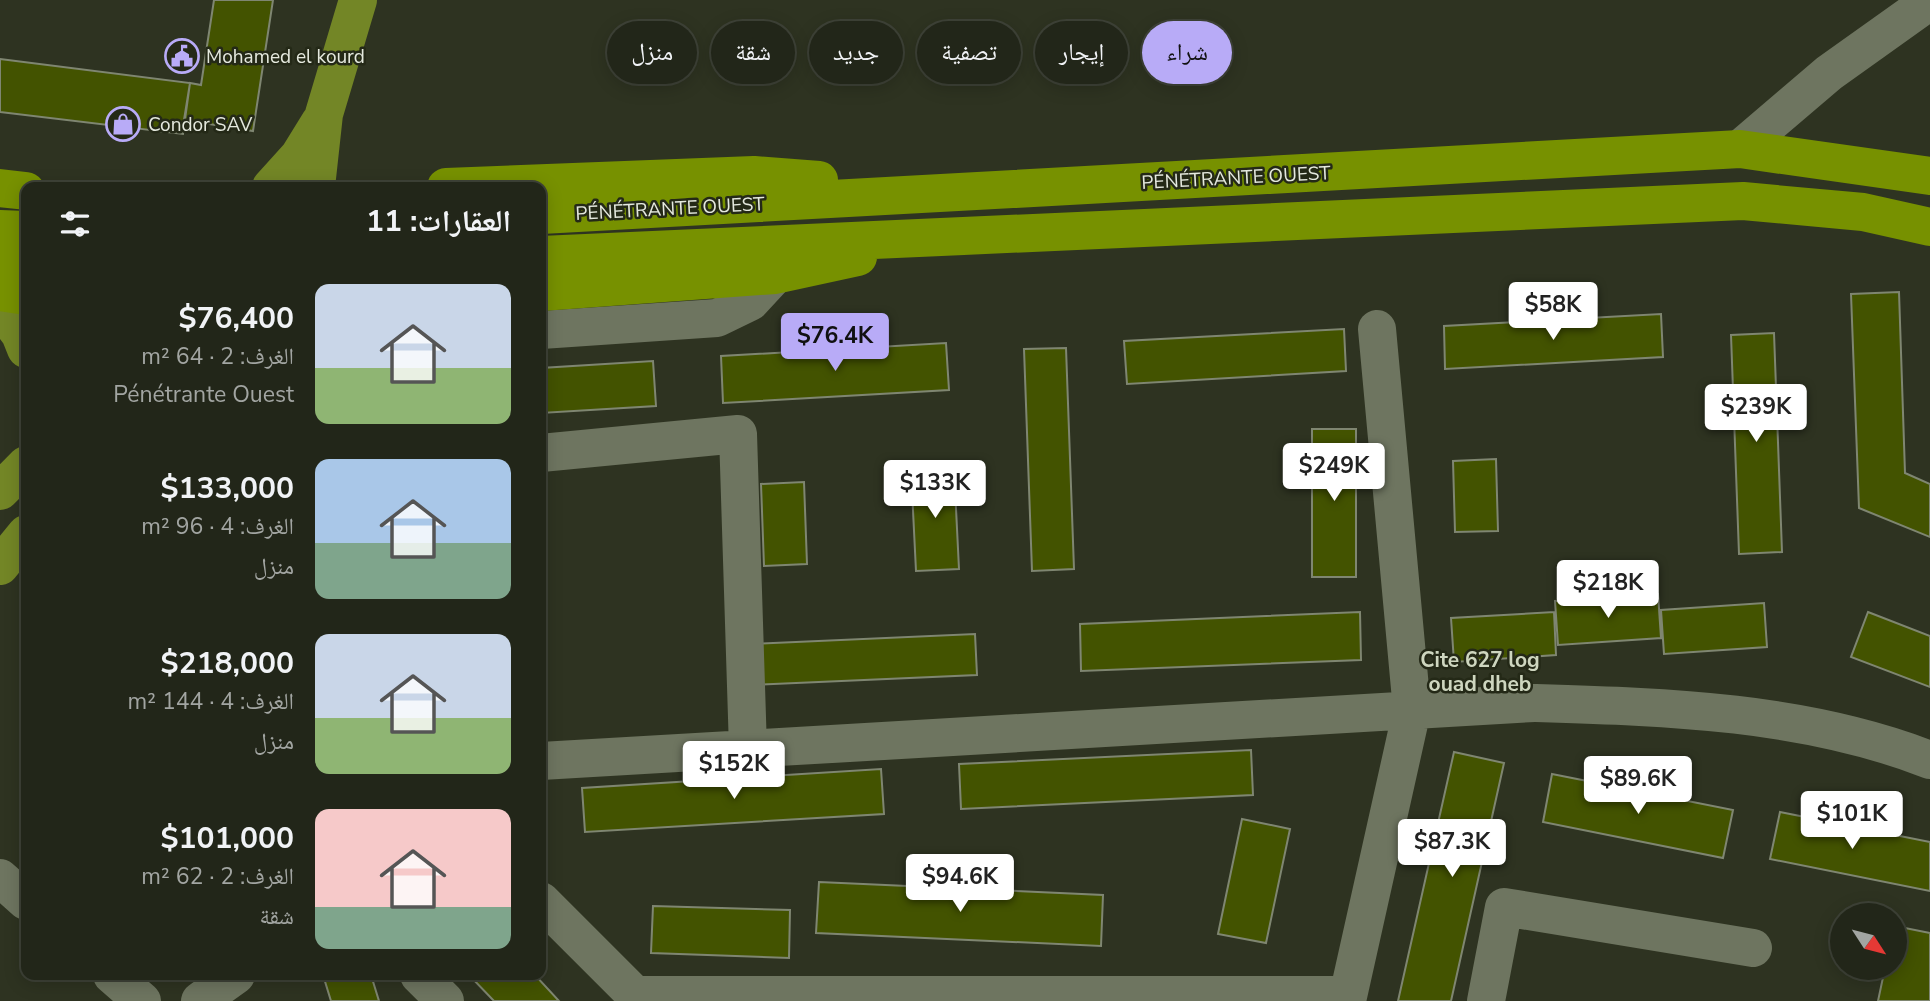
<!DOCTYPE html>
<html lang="ar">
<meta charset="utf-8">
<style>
body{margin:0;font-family:"Nunito Sans","Noto Naskh Arabic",sans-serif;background:#2a2e22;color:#f1f3f6;direction:rtl;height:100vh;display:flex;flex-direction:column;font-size:26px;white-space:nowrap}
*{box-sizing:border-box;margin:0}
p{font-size:23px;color:#a2a5a2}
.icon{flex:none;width:38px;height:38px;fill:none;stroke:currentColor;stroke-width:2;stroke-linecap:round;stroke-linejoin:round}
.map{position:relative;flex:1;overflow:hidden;direction:ltr}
.panel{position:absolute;left:21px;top:182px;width:525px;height:798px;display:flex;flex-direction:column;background:#222619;border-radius:14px;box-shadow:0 4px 18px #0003,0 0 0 2px #3f4338;direction:rtl}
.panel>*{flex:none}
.hud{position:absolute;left:567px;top:21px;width:665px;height:63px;direction:rtl;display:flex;gap:14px}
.needle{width:46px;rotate:126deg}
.tools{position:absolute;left:1830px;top:903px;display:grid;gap:14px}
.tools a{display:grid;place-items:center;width:77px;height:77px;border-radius:50%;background:#222619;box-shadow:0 4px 18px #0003,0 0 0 2px #3f4338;font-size:35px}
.price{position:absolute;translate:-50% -60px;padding:0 16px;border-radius:7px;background:#fff;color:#222;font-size:23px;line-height:46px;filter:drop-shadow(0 2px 4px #0008)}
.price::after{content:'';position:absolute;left:50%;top:42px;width:21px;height:16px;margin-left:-10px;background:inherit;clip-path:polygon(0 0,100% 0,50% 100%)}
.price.on{background:#b8abf7;color:#111}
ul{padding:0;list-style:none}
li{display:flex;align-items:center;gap:21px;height:175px;padding:0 35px}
li span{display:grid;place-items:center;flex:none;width:196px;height:140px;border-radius:14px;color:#555}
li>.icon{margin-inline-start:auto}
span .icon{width:84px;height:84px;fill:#fffc;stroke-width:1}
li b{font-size:30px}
h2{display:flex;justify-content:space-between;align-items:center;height:84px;padding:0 35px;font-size:30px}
.pill{padding:0 24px;border-radius:32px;background:#222619;box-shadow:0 4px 18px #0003,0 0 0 2px #3f4338;font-size:24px;line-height:63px}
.pill.on{background:#b8abf7;color:#111}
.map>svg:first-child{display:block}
.building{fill:#435300;stroke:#7f8671;stroke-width:2}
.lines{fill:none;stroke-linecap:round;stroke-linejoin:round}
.minor{stroke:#6e7560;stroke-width:38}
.major{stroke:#738626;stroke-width:38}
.highway{stroke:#779100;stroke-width:38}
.labels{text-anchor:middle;stroke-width:5;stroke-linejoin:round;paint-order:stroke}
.poi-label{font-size:19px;fill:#e5e9de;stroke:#242917;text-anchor:start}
.street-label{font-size:19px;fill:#e5e9de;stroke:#242917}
.neighbourhood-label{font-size:21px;font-weight:bold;fill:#ced6bf;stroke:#242917}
</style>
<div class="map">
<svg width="1930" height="1001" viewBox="0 0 1930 1001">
<rect width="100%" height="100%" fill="#2e3321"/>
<!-- building -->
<path class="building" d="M214 0H273L253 131 184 120 190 83 201 85Z
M0 59 190 83 183 134 0 112Z
M1899 292 1905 473 1930 484V537L1859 508 1851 294Z
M1661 314 1663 357 1445 369 1444 326Z
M1344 329 1346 371 1127 384 1124 341Z
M1774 333 1782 552 1739 554 1731 335Z
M946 343 949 390 723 403 721 356Z
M1066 348 1074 569 1032 571 1024 349Z
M653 361 656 406 541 413V368Z
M1312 429H1356V577H1312Z
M1496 459 1498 531 1455 532 1453 461Z
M954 468 959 569 916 571 911 470Z
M804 482 807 564 764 566 761 484Z
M1658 594 1661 638 1558 645 1555 601Z
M1764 603 1767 647 1664 654 1661 610Z
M1360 612 1361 660 1081 671 1080 624Z
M1554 612 1556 655 1454 662 1451 618Z
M1868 612 1930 636V687L1851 657Z
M975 634 977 675 753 685 751 644Z
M1251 750 1253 795 961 809 959 764Z
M1454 752 1504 763 1451 1001H1398Z
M881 769 884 814 585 832 582 788Z
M1552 774 1733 810 1723 858 1543 822Z
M1780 812 1930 842V891L1770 859Z
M1242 819 1290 829 1266 943 1218 934Z
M819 882 1103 895 1101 946 816 933Z
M653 906 790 910 789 958 651 953Z
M1895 926 1930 933V1001H1878L1885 968H1895Z
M323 975H371L379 1001H331Z
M469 975H535L559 1001H494Z"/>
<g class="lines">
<!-- minor -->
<path class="minor" d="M1740 149 1829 73 1930 1
M541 330 717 318 750 302 775 275
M541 453 738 434 748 749
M541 761 1534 703C1666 707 1805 711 1930 760
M0 878 26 901
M541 901 635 995H1348
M112 975 142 1001
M419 975 445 1001
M200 1001 236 975
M1347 1001 1412 710 1377 329
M1486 1001 1504 907 1753 948"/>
<!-- major -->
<path class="major" d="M271 187 299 156 320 122
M316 187 324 114 358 0
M0 307 20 334 26 349
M0 491 26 465
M0 566 26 534"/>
<!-- highway -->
<path class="highway" d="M446 187 754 175 819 180
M0 188 26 191
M541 215 1740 149 1930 176
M0 229 26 230
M541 255 1743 201 1863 212 1930 227
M0 264 26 265
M0 292 26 296
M541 292 775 275 858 257"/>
</g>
<!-- icons -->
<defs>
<g id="civic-ring" transform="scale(1.75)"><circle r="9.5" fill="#242917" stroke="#b8abf7" stroke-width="1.5"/><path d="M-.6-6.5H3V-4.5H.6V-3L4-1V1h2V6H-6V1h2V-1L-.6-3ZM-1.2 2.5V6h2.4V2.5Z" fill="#b8abf7"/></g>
<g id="shop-ring" transform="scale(1.75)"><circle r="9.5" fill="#242917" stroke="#b8abf7" stroke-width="1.5"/><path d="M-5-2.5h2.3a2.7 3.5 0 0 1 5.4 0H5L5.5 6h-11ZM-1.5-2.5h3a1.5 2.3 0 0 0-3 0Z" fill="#b8abf7"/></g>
</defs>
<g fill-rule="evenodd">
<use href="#civic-ring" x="182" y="56"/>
<use href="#shop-ring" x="123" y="124"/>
</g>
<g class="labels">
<!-- poi labels -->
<g class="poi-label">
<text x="206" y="63">Mohamed el kourd</text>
<text x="148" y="131">Condor SAV</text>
</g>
<!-- street labels -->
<g class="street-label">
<text transform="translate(1236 177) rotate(-3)" y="7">PÉNÉTRANTE OUEST</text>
<text transform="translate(670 208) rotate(-3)" y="7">PÉNÉTRANTE OUEST</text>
</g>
<!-- neighbourhood labels -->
<g class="neighbourhood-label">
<text x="1480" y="667">Cite 627 log<tspan x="1480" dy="24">ouad dheb</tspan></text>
</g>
</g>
</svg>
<div class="tools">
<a><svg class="needle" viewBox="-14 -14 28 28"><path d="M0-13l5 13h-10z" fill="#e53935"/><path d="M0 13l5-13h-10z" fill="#a2a5a2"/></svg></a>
</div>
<b class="price" style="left:1553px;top:342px">$58K</b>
<b class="price on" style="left:835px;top:373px">$76.4K</b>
<b class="price" style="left:1756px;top:444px">$239K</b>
<b class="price" style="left:1334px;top:503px">$249K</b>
<b class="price" style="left:935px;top:520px">$133K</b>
<b class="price" style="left:1608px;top:620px">$218K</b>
<b class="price" style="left:734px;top:801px">$152K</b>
<b class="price" style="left:1638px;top:816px">$89.6K</b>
<b class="price" style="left:1852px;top:851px">$101K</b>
<b class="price" style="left:1452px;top:879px">$87.3K</b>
<b class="price" style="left:960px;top:914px">$94.6K</b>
<div class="hud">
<a class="pill on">شراء</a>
<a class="pill">إيجار</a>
<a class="pill">تصفية</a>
<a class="pill">جديد</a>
<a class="pill">شقة</a>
<a class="pill">منزل</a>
</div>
<section class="panel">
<h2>العقارات: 11<svg class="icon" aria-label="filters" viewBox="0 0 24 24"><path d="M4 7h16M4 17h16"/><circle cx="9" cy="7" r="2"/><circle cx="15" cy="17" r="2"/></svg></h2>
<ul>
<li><span style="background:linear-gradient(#c9d6e8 60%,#8fb573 0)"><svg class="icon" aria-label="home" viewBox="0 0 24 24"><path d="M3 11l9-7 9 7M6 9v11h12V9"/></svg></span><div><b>$76,400</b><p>الغرف: 2 · 64 m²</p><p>Pénétrante Ouest</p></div></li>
<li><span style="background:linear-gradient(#a9c7e8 60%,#7fa58c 0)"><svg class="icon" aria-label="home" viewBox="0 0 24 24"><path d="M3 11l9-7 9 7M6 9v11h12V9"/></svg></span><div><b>$133,000</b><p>الغرف: 4 · 96 m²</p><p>منزل</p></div></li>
<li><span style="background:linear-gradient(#c9d6e8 60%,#8fb573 0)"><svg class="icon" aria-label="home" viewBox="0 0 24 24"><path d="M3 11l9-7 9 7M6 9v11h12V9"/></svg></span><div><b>$218,000</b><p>الغرف: 4 · 144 m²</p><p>منزل</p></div></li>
<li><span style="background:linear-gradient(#f6c9c9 70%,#7fa58c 0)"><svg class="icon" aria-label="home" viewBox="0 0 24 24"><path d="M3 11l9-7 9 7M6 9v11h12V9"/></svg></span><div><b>$101,000</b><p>الغرف: 2 · 62 m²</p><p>شقة</p></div></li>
</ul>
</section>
</div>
